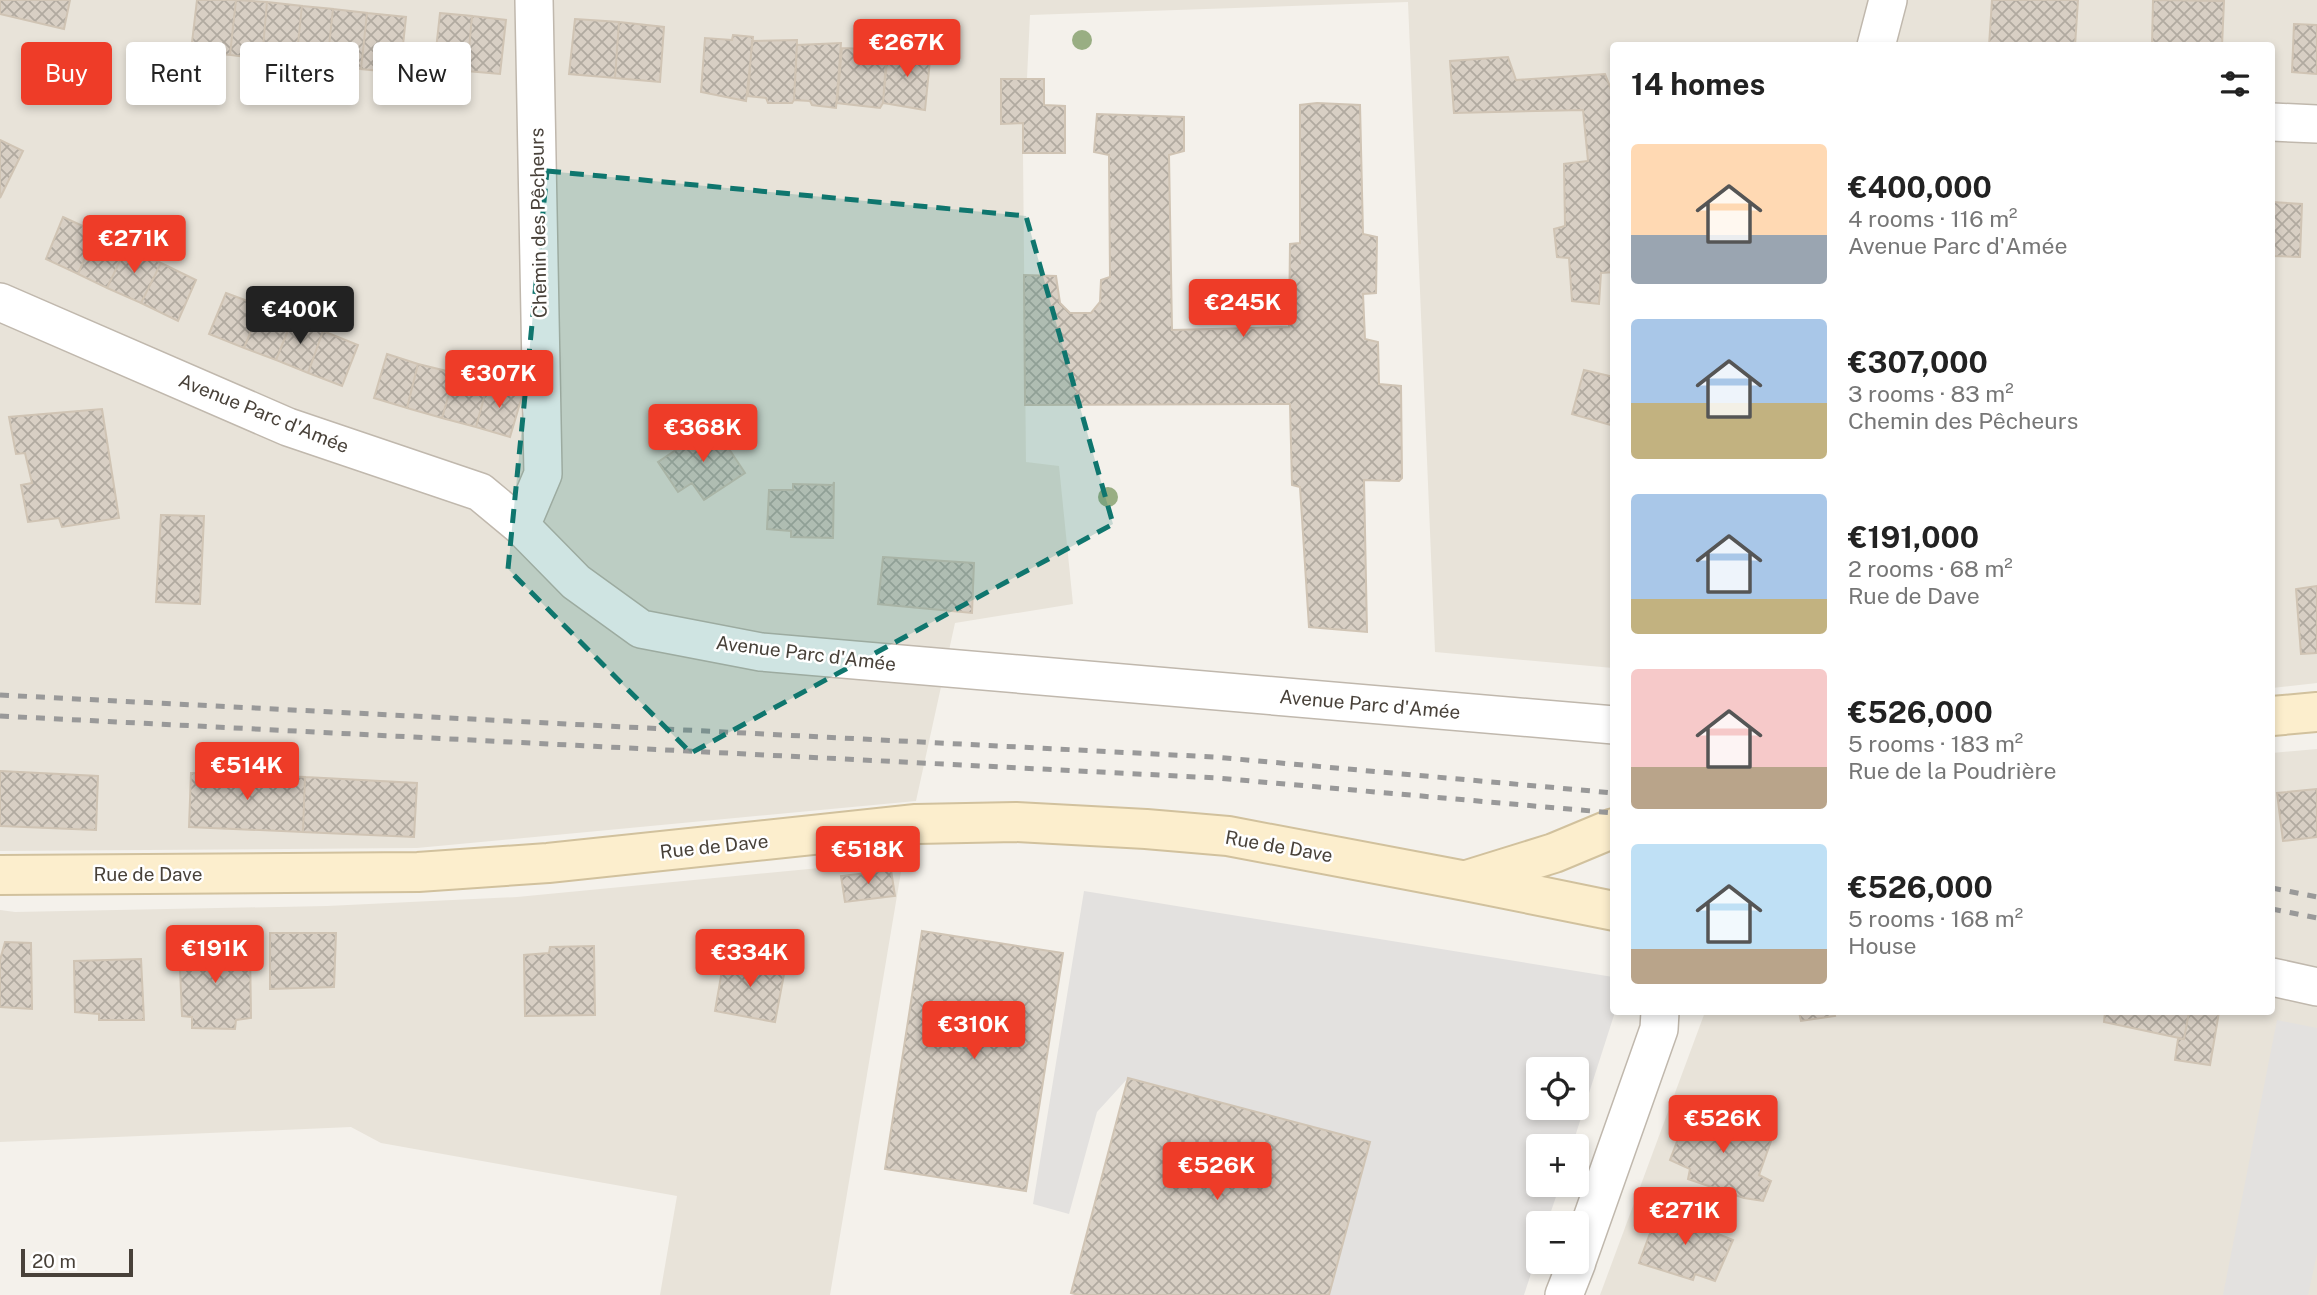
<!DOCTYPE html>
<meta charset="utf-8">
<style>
body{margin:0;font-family:"Public Sans",sans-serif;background:#f6f6f6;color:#222;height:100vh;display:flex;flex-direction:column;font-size:26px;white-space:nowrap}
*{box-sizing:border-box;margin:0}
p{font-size:23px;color:#767676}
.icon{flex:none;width:38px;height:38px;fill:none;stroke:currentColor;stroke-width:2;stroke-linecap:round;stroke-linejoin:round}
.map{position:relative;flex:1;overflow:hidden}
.side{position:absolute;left:1610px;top:42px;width:665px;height:973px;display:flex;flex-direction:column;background:#fff;border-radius:7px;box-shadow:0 4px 10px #0003}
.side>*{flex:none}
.banner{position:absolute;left:21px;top:42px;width:665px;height:63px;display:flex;gap:14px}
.controls{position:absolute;left:1526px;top:1057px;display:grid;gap:14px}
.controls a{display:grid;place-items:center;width:63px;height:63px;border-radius:7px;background:#fff;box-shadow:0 4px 10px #0003;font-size:35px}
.scale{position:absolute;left:21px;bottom:18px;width:112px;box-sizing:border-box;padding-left:7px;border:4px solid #484139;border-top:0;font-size:19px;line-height:24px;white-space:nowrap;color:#484139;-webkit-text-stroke:5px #fff;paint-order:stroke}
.price{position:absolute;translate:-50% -60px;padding:0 16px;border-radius:7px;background:#ee3c28;color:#fff;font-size:23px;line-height:46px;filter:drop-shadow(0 2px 4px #0008)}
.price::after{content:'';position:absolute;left:50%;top:42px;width:21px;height:16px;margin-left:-10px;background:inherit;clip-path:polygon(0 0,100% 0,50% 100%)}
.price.on{background:#222;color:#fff}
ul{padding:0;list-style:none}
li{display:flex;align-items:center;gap:21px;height:175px;padding:0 21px}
li span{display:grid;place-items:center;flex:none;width:196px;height:140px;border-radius:7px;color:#555}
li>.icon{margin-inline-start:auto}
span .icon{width:84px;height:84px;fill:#fffc;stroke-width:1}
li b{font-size:30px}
h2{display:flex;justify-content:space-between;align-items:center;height:84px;padding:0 21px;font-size:30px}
.chip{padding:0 24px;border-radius:7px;background:#fff;box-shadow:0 4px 10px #0003;font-size:24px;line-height:63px}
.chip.on{background:#ee3c28;color:#fff}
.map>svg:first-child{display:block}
.residential{fill:#e8e3d9}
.parking{fill:#e3e1df;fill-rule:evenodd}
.building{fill:url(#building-cross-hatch);stroke:#d0c4b4;stroke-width:2}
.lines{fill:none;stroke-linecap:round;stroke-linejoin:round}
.minor-casing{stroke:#c0b8ad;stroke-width:40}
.secondary-casing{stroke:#d1c19d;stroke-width:42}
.minor{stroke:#fff;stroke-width:37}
.secondary{stroke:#fceecd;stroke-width:38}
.rail{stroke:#999;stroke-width:5;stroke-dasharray:9 9;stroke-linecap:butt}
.tree{fill:#99ae83}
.marked{fill:#0f766e;fill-opacity:0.2;stroke:#0f766e;stroke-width:5;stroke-dasharray:14 9;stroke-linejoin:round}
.labels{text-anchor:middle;stroke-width:5;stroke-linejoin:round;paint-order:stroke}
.street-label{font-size:19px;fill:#484139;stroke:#fff}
</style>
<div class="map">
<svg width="2317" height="1295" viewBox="0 0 2317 1295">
<defs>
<pattern id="building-cross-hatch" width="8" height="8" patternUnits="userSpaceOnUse" patternTransform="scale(1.75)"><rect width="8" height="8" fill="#d8cfc4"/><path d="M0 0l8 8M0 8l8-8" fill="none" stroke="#b1aaa0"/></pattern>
</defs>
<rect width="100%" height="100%" fill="#f4f1eb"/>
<!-- residential -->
<path class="residential" d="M0 0H2317V683L2272 688V46H1614L1613 668 1435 652 1408 2 1030 15 1027 78 1044 79V105L1065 106V153L1023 154 1026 462 1059 466 1073 604 955 623 916 801 417 848 0 851Z
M2317 749V1295H1600L1705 1012H2272V753Z
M903 860 830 1295H660L677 1196 381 1143 351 1127 0 1142V910L15 912 327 906 517 897Z"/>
<!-- parking -->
<path class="parking" d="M1084 891 1613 977 1614 1012H1615L1572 1146H1538V1185H1560L1547 1223H1538V1252L1524 1295H1329L1369 1142 1128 1078 1097 1112 1069 1214 1033 1204ZM1538 1069H1577V1108H1538Z
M2277 1020 2317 1028V1254L2308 1295H2223Z"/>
<!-- building -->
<path class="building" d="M0 0H70L64 29 0 14Z
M197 0H236L230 55 191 51Z
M236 0 267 2 262 59 230 55Z
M1992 0H2078L2075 46H1989Z
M2153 0 2224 1 2222 46H2152Z
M267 2 302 6 296 62 262 59Z
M302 6 333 9 327 65 296 62Z
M333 9 367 13 361 69 327 65Z
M367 13 406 17 400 73 361 69Z
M440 13 472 16 467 71 434 68Z
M472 16 506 20 500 74 467 71Z
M575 19 619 22 615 78 569 74Z
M619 22 664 27 660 82 615 78Z
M2294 24 2317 25V74L2292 72Z
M733 35 753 37 746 101 701 92 705 38 732 40Z
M797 40 794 100 792 103H768L766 98 748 96 752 41Z
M841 43 836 108 812 105 810 101 794 100 797 45Z
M867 45 887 47 883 103 880 108 837 103 842 48 866 49Z
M912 48 931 50 925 110 883 103 888 51 911 53Z
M1508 57 1516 80 1605 74 1611 89H1614V272L1601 273 1599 304 1572 301 1569 258 1557 257 1554 229 1565 226 1564 164 1588 161 1583 110 1454 113 1450 61Z
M1001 79H1044V105L1065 106V153H1023V123L1001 124Z
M1317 103 1360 105 1363 234 1377 237 1376 293 1363 294 1365 339 1378 342 1379 384 1401 386 1402 478 1399 481 1364 480 1367 632 1309 627 1300 487 1292 485 1290 404 1025 405 1024 275 1056 276 1060 303 1070 313H1091L1100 302 1101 280 1110 277 1109 155 1094 152 1097 114 1184 117V151L1169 155 1172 330 1289 327 1290 244 1300 243V105Z
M0 140 23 151 0 198Z
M2272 202 2302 204 2300 257 2272 256Z
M63 217 96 232 78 274 46 259Z
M96 232 127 246 107 288 78 274Z
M127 246 161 263 141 303 107 288Z
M161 263 196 280 178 321 141 303Z
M226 293 261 306 244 348 209 334Z
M261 306 293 318 276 360 244 348Z
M293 318 323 331 308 373 276 360Z
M323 331 358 345 342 386 308 373Z
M387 354 418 364 407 408 374 398Z
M418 364 455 373 442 418 407 408Z
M1584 370 1614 377V426L1572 414Z
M455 373 488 383 476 427 442 418Z
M488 383 523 393 510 437 476 427Z
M102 409 119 518 62 527 59 518 28 522 21 485 32 483 25 453 16 454 9 417Z
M713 425 745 473 704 500 692 483 678 492 658 462Z
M834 482 833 538 791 537V531L767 529 769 490H793V484L833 485Z
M161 515 204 516 200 604 156 602Z
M883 557 974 563 972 613 878 604Z
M2317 586V653L2301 654 2296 589Z
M0 771 98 776 96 830 0 826Z
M191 773 305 777 303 832 189 827Z
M305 777 417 783 414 837 303 832Z
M2317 789V837L2283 841 2277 793Z
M891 870 895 896 845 902 841 876Z
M922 931 1063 953 1026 1191 885 1169Z
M270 933H336L334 987 270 989Z
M5 942 31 943 32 1009 0 1007V960Z
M179 944H234L236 948H250L251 1018 236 1020 235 1029 192 1028V1017L182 1016Z
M594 946 595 1015 525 1016 524 955 549 953 550 947Z
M725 953 785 969 775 1022 715 1011Z
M141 959 144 1020H99V1014L75 1012 74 961Z
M1799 1012H1834L1835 1016 1801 1021Z
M2105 1012H2189L2184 1039 2104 1022Z
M2189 1012H2219L2210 1065 2175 1060 2178 1039H2184Z
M1128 1078 1370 1142 1329 1295H1079L1071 1293Z
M1689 1110 1726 1124 1731 1116 1754 1124 1752 1133 1771 1141 1759 1175 1771 1181 1763 1201 1744 1198 1688 1179 1690 1169 1670 1160Z
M1659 1209 1711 1226V1231L1733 1240 1715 1281 1695 1274 1693 1280 1639 1263Z"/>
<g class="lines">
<!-- minor casing -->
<g class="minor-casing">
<path id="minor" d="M1876 46 1888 0
M2272 122 2317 124
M0 302 288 427 480 492 521 526 576 582 641 629 761 652 1614 725
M521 526 543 474 534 0
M2272 977 2317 987
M1577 1261 1659 1029 1660 1012
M1564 1295 1577 1262"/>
</g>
<!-- secondary casing -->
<g class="secondary-casing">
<path id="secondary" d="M2272 716 2317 712
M0 875 418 872 548 863 916 824 1016 822 1146 829 1228 836 1466 881 1614 911
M1467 880 1554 853 1614 828"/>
</g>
<!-- minor -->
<use href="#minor" class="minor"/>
<!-- secondary -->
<use href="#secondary" class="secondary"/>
<!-- rail -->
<path class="rail" d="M0 695 1214 757 1614 793
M0 716 1217 778 1614 813
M2272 888 2317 897
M2272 909 2317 918"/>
</g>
<!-- trees -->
<g class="tree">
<circle cx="1082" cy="40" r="10"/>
<circle cx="1108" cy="497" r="10"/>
</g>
<!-- marked area -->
<path class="marked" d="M547 171 1026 216 1113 524 691 753 508 569Z"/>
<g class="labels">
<!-- street labels -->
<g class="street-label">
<text transform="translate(538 223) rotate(-91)" y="7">Chemin des Pêcheurs</text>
<text transform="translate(264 413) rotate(22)" y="7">Avenue Parc d'Amée</text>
<text transform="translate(806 653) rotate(7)" y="7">Avenue Parc d'Amée</text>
<text transform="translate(1370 704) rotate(5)" y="7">Avenue Parc d'Amée</text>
<text transform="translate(714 846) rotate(-6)" y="7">Rue de Dave</text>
<text transform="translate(1279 846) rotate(10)" y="7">Rue de Dave</text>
<text x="148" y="881">Rue de Dave</text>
</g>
</g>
</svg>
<div class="controls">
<a><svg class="icon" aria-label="locate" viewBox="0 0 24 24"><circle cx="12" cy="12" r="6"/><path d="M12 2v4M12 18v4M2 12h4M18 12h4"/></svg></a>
<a>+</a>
<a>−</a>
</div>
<div class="scale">20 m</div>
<b class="price" style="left:907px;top:79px">€267K</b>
<b class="price" style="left:134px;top:275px">€271K</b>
<b class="price" style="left:1243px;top:339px">€245K</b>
<b class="price on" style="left:300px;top:346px">€400K</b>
<b class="price" style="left:499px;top:410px">€307K</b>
<b class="price" style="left:703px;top:464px">€368K</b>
<b class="price" style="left:247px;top:802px">€514K</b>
<b class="price" style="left:868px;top:886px">€518K</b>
<b class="price" style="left:215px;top:985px">€191K</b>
<b class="price" style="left:750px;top:989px">€334K</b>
<b class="price" style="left:974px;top:1061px">€310K</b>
<b class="price" style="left:1723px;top:1155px">€526K</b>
<b class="price" style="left:1217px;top:1202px">€526K</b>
<b class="price" style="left:1685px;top:1247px">€271K</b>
<div class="banner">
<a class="chip on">Buy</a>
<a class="chip">Rent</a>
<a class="chip">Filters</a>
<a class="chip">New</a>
</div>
<section class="side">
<h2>14 homes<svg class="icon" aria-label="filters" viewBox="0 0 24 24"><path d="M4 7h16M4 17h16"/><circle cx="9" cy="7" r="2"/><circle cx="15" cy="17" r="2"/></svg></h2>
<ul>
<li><span style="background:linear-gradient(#ffd9b3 65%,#9aa5b1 0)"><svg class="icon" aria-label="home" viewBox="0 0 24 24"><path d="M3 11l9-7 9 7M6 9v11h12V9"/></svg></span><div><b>€400,000</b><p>4 rooms · 116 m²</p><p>Avenue Parc d'Amée</p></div></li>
<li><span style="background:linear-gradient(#a9c7e8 60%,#c2b280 0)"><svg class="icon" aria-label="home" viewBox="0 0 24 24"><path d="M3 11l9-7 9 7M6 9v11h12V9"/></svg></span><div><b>€307,000</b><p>3 rooms · 83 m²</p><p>Chemin des Pêcheurs</p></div></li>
<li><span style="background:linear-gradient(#a9c7e8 75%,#c2b280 0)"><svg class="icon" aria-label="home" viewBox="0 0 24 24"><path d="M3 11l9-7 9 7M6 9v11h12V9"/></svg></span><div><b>€191,000</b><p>2 rooms · 68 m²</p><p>Rue de Dave</p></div></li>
<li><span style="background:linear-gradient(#f6c9c9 70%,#b9a48a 0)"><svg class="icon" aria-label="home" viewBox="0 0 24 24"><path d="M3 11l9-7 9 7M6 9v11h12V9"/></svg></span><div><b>€526,000</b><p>5 rooms · 183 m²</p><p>Rue de la Poudrière</p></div></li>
<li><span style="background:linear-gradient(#bfe0f5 75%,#b9a48a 0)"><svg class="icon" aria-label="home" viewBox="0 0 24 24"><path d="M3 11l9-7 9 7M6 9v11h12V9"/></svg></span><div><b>€526,000</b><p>5 rooms · 168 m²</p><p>House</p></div></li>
</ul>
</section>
</div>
